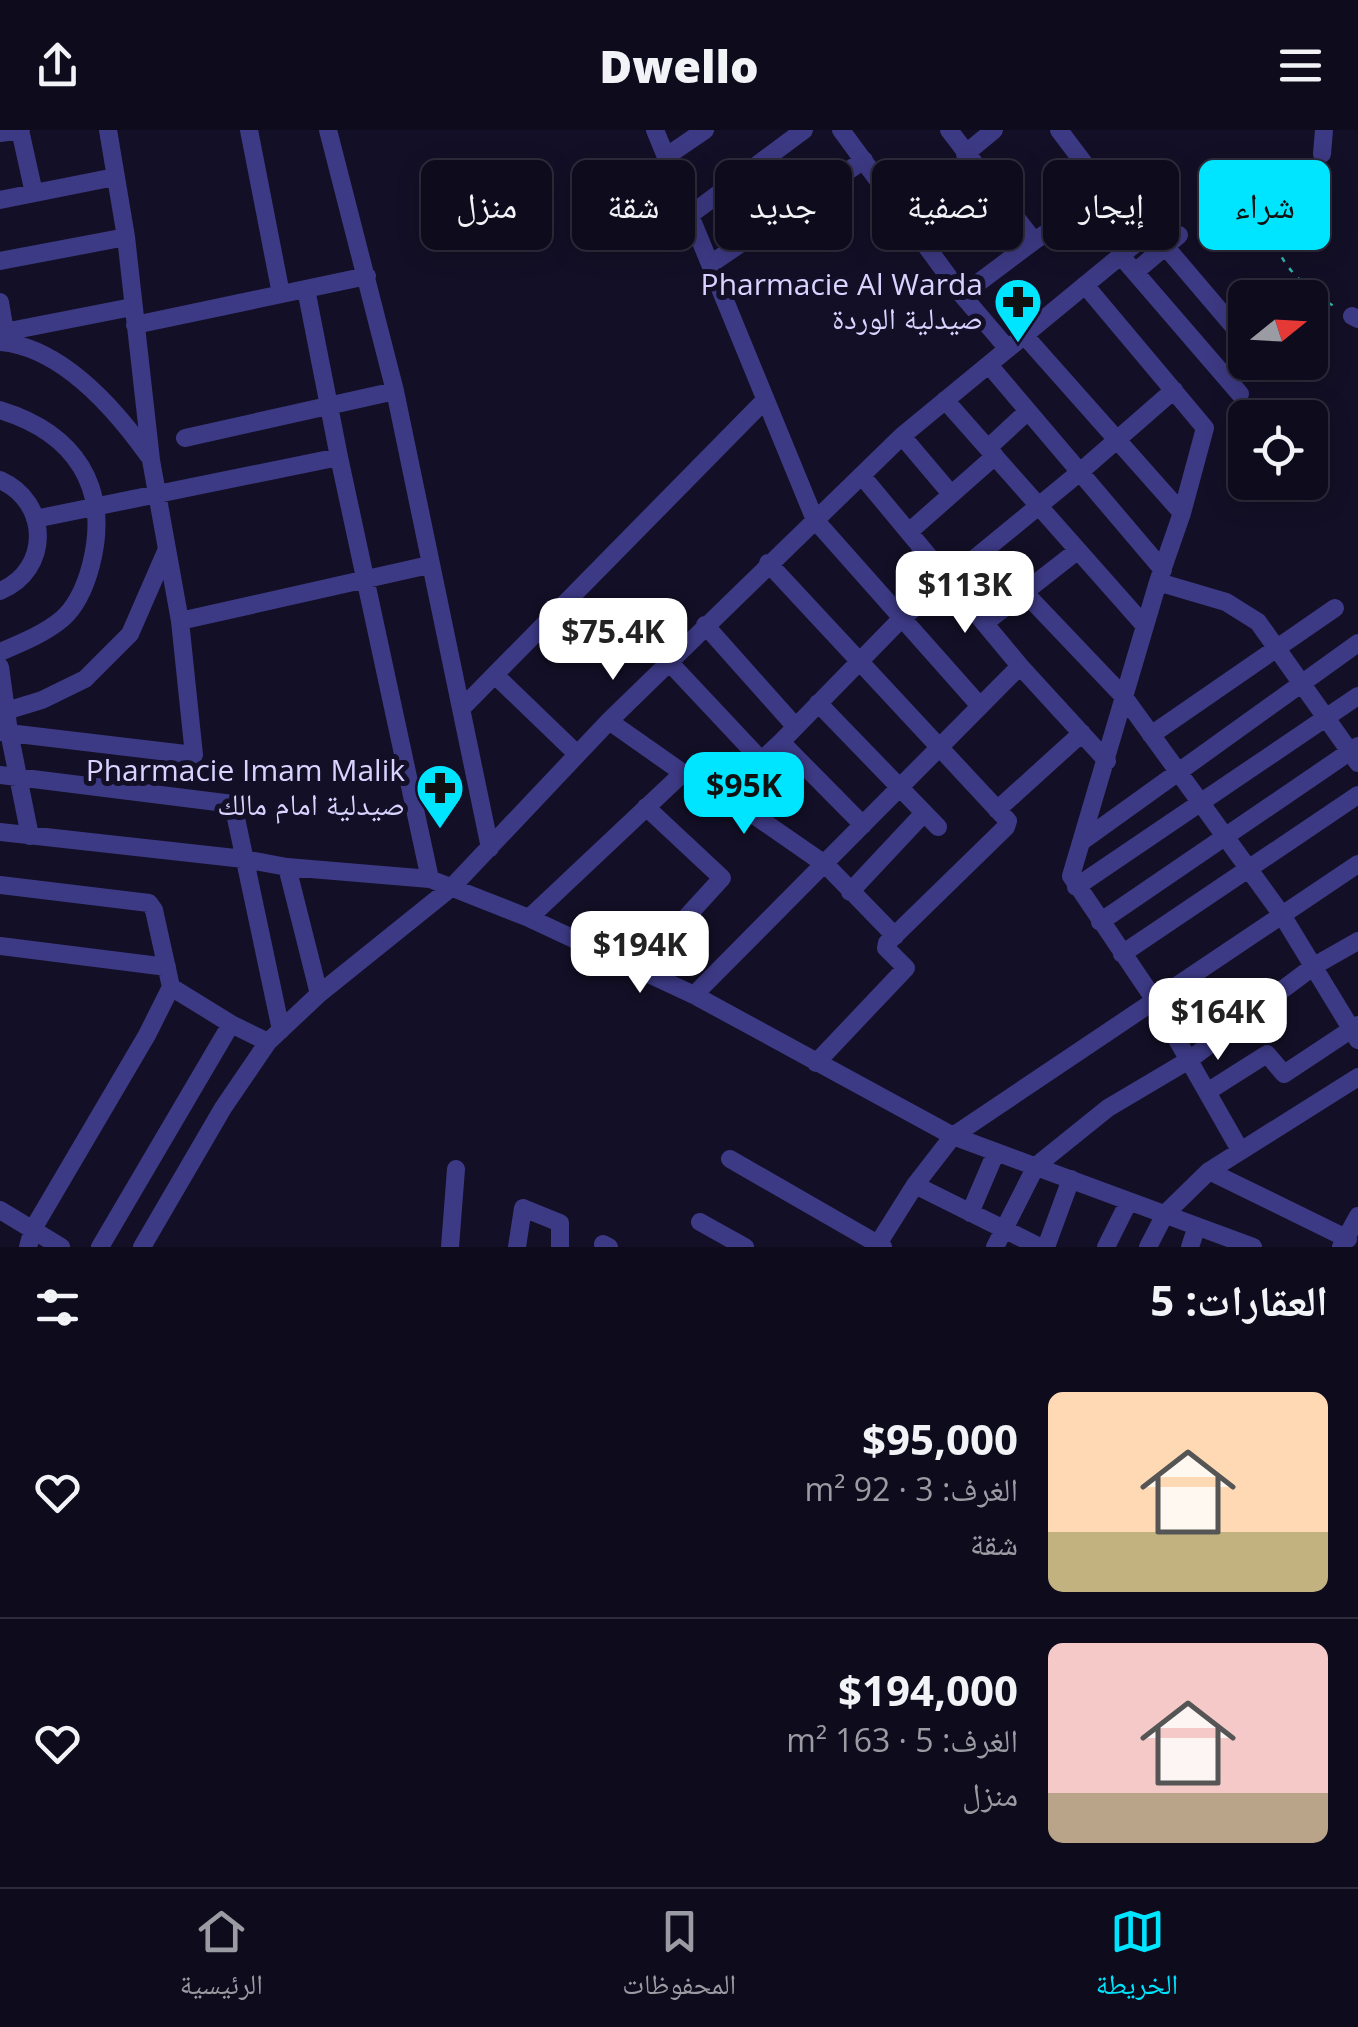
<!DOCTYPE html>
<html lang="ar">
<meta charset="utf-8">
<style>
body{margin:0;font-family:"Open Sans","Noto Naskh Arabic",sans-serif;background:#171425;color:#f1f3f6;direction:rtl;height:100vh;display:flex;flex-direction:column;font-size:38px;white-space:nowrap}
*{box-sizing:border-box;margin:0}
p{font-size:32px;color:#9b9ba3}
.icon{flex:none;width:55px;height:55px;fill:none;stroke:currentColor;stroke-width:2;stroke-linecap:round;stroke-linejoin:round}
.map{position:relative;height:1117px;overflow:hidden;direction:ltr}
.sheet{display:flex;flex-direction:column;background:#0e0b1c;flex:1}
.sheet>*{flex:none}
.guide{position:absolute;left:30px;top:30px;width:1300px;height:90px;direction:rtl;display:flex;gap:20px}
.needle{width:65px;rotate:72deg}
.fabs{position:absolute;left:1228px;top:150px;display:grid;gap:20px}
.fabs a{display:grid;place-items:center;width:100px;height:100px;border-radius:15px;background:#0e0b1c;box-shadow:0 5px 25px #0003,0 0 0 2px #2e2b3b;font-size:50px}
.price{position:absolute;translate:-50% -85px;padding:0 22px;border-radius:20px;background:#fff;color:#222;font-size:32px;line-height:65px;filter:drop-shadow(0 2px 5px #0008)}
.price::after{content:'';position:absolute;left:50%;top:60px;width:30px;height:22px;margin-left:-15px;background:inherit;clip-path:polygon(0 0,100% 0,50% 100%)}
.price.selected{background:#00e5ff;color:#111}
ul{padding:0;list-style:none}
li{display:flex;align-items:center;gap:30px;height:250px;padding:0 30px}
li+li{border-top:2px solid #2e2b3b}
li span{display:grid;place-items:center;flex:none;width:280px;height:200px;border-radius:15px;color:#555}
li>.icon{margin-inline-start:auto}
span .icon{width:120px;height:120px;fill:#fffc;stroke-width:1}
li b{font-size:42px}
h2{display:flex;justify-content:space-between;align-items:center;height:120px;padding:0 30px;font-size:42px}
.tag{padding:0 35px;border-radius:15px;background:#0e0b1c;box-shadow:0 5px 25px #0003,0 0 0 2px #2e2b3b;font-size:35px;line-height:90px}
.tag.selected{background:#00e5ff;color:#111}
header{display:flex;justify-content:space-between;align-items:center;height:130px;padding:0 30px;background:#0e0b1c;font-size:45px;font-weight:800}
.menu{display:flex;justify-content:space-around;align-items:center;height:140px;border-top:2px solid #2e2b3b;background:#0e0b1c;font-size:28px;color:#9b9ba3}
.menu a{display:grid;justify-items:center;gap:5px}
.menu .selected{color:#00e5ff}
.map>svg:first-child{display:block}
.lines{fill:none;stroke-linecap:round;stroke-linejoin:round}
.path{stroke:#2fb8b0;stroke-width:2.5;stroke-dasharray:5 8;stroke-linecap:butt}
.minor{stroke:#3d3a85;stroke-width:18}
.labels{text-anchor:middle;stroke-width:10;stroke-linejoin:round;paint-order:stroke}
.poi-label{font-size:30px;fill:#d9d4ff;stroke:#130f26;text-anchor:end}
</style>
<header><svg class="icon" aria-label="menu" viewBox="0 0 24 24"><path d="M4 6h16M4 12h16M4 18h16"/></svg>Dwello<svg class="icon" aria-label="share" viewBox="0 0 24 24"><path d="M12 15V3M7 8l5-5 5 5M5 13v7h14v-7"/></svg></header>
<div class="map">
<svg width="1358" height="1117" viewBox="0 0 1358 1117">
<rect width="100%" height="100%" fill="#130f26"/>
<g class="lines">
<!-- path -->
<path class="path" d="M1319 40C1307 58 1281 76 1276 96 1267 129 1315 166 1339 179"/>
<!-- minor -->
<path class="minor" d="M20 0 34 63
M249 0 281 164
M328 0 395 261 490 718
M655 0 815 390 980 576
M841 0 962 165 1008 219
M949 0 1034 111
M0 3 21 0
M965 24 994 0
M1322 24 1324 0
M667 26 705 0
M0 70 115 47
M690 85 804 0
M1165 116 1245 210
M1121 126 1240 264
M0 131 126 107
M712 133 864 30
M1135 142 1179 105
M1085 155 1205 298 1182 383 1158 452 1071 746 1154 869 1240 1020
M306 159 339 327 430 749
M962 165 1034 111 1106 64
M0 172 5 202
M1352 186 1358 189
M135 195 367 146
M0 203 132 177
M1024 205 1182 383
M0 212C62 217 115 279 148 325
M989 235 1163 440
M945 270 1145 496
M0 280C75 303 111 357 91 435 86 454 77 476 62 489 44 504 21 513 0 522
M902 306 951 364
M185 308 395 261
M988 318 1028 281
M862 346 1020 536 1107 631
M0 350C50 372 51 440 0 461
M35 389 339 327
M910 401 995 326
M768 433 1008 691 1006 697 887 813 886 818 906 838 816 933
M1158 452 1226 472 1258 492 1358 633
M1024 462 1124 567 1282 785 1358 910
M180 491 429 435
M985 493 1077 421
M705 495 795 596
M669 532 761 630
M0 537 9 602 30 706
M495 545 577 624
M818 573 938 697
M462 578 764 271
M6 581 42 570 85 549 130 504 167 419 151 330 126 107 108 0
M609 591 683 643 725 665 826 735 895 806
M0 602 194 625 180 491 167 419
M1151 605 1335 478
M781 612 863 695
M0 645 233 674 281 900
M725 665 781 612 901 489 1080 342 1174 260
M997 680 1082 603
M0 702 244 729 287 737 430 749 529 788 694 865 953 1006 1253 1117
M1081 712 1358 513
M287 737 319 864
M0 755 149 773 154 780 171 857 147 905 33 1099 28 1117
M1076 757 1358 566
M850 762 924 683
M529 788 683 643
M1100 792 1358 616
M0 816 167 837
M1122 824 1358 665
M639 839 722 748 646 677
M171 857 231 894 268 912
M694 865 1020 536
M1207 962 1267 924 1284 944 1358 895
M730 1029 883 1117
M1209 1041 1348 1109
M915 1055 1040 1117
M0 1080 61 1117
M970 1083 996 1022
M700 1092 745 1117
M603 1114 609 1117
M100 1117 231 894
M142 1117 223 978 268 912 319 864 452 757 609 591 902 306 1141 109 1059 0
M450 1117 456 1039
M517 1117 523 1078 560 1093V1117
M876 1117 915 1055 953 1006 1358 734
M995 1117 1036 1036 1108 978 1189 930 1314 836 1358 811
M1046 1117 1071 1049
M1106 1117 1129 1071
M1148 1117 1165 1084 1209 1041 1358 947
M1190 1117 1197 1096
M1341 1117 1358 1086"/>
</g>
<!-- icons -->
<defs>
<g id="pharmacy-pin" transform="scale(2.5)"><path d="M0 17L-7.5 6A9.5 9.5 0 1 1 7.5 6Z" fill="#00e5ff" stroke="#130f26"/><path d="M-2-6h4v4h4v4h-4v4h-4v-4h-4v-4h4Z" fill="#111"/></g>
</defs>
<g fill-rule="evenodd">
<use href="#pharmacy-pin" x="1018" y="172"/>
<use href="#pharmacy-pin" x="440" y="658"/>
</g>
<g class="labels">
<!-- poi labels -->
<g class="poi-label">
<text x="983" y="165">Pharmacie Al Warda<tspan x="983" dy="34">صيدلية الوردة</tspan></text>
<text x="405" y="651">Pharmacie Imam Malik<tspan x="405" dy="34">صيدلية امام مالك</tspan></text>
</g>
</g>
</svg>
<div class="fabs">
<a><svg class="needle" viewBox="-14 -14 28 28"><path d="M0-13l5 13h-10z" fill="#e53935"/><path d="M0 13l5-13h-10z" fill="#9b9ba3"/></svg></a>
<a><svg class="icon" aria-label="locate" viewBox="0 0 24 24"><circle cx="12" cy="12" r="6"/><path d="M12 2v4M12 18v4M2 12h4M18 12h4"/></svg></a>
</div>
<b class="price" style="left:965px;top:506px">$113K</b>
<b class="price" style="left:613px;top:553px">$75.4K</b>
<b class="price selected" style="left:744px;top:707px">$95K</b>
<b class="price" style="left:640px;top:866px">$194K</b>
<b class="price" style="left:1218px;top:933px">$164K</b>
<div class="guide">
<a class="tag selected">شراء</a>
<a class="tag">إيجار</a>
<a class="tag">تصفية</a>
<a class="tag">جديد</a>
<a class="tag">شقة</a>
<a class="tag">منزل</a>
</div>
</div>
<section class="sheet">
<h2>العقارات: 5<svg class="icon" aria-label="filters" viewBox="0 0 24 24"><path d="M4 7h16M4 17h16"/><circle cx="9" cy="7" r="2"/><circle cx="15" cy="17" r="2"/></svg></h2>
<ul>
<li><span style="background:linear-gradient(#ffd9b3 70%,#c2b280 0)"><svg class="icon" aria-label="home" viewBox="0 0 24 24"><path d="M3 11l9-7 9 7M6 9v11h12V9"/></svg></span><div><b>$95,000</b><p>الغرف: 3 · 92 m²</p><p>شقة</p></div><svg class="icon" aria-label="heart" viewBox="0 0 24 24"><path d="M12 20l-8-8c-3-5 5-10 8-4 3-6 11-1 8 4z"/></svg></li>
<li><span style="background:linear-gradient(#f6c9c9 75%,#b9a48a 0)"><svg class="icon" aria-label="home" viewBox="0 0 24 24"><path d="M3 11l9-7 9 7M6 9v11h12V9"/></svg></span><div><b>$194,000</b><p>الغرف: 5 · 163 m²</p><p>منزل</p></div><svg class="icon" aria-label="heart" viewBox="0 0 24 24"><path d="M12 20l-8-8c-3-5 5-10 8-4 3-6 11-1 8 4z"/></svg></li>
</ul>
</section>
<nav class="menu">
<a class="selected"><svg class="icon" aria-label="map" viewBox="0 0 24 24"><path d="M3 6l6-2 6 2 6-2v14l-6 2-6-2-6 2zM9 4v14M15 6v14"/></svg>الخريطة</a>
<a><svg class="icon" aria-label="saved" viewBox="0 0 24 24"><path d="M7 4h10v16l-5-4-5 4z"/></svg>المحفوظات</a>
<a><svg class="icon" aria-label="home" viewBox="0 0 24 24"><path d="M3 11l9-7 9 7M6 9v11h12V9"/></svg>الرئيسية</a>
</nav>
